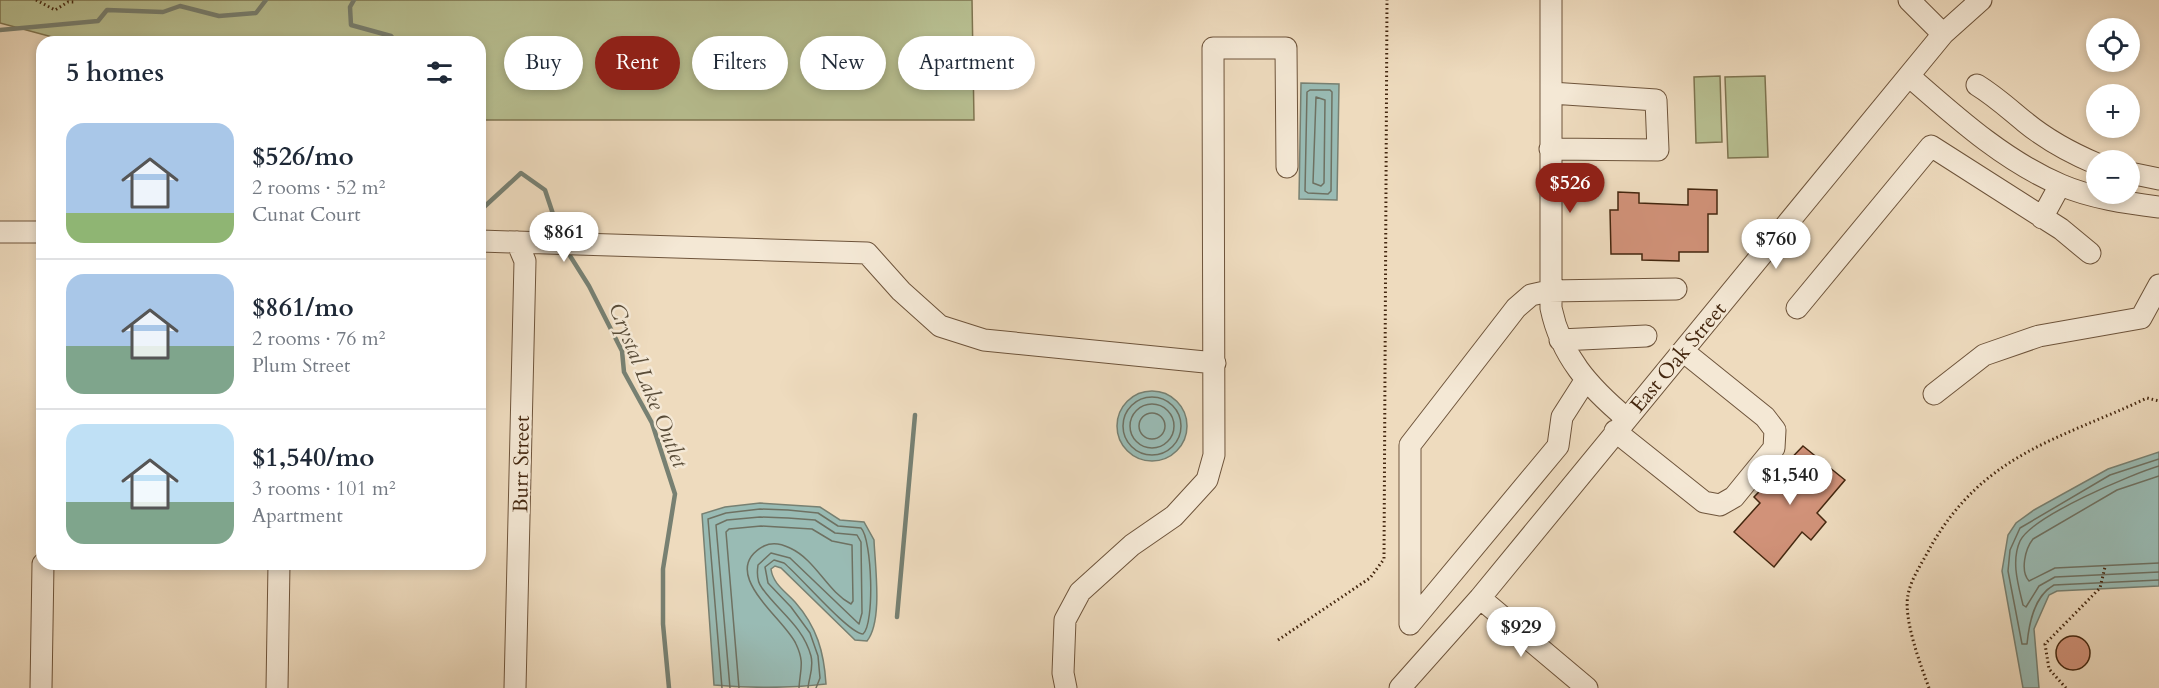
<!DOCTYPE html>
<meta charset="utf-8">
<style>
body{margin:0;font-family:Cardo,serif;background:#f2f2f3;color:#1f2937;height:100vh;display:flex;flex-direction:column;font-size:22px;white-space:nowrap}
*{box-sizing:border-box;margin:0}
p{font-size:20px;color:#747a83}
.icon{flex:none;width:33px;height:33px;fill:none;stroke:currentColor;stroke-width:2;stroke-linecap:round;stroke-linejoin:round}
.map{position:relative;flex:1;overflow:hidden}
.details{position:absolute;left:36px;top:36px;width:450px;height:534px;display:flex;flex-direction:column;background:#fff;border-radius:18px;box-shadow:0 3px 9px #0003}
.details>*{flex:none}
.top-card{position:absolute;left:504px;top:36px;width:570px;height:54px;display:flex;gap:12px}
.buttons{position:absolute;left:2086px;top:18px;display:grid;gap:12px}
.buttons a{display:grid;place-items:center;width:54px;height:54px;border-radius:50%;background:#fff;box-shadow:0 3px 9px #0003;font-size:30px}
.price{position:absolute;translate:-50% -51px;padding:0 14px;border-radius:21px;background:#fff;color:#222;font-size:20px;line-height:39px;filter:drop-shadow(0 2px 3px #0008)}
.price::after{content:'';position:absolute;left:50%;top:36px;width:18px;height:14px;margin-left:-9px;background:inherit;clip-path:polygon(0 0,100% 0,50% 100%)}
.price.on{background:#8f2418;color:#fff}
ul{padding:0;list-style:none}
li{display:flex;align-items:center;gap:18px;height:150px;padding:0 30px}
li+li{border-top:2px solid #e0e1e3}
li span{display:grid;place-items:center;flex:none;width:168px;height:120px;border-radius:18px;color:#555}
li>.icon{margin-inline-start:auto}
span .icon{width:72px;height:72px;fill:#fffc;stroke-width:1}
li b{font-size:26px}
h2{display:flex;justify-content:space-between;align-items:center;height:72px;padding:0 30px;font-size:26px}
.chip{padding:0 21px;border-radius:27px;background:#fff;box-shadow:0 3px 9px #0003;font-size:21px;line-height:54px}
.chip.on{background:#8f2418;color:#fff}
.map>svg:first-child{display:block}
.green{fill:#b8c092;stroke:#7e7450;stroke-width:1.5}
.water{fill:#99bbb4;stroke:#778072;stroke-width:1.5}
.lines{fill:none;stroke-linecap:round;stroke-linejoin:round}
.shore{stroke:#6e7162;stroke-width:1.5}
.stream{stroke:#778072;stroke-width:4.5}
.building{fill:#d19279;stroke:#44270f;stroke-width:1.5}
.minor-casing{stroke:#6e543b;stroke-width:23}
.path{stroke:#44270f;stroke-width:3;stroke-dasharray:1.5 3;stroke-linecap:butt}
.minor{stroke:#f4e8d5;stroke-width:21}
.labels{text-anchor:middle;stroke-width:5;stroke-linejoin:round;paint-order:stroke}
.street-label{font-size:21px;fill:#44270f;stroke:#f4e8d5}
.water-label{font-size:22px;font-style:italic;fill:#594c38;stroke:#f4e8d5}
</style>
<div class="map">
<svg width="2159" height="688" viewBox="0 0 2159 688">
<rect width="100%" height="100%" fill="#eedbbe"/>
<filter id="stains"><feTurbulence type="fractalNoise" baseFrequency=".00333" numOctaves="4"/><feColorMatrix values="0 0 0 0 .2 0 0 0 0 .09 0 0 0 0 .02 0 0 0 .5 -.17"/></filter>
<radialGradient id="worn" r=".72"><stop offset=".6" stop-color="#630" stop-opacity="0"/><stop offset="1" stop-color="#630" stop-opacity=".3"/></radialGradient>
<!-- green -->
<path class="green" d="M0 0H972L974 120H480V42H71L0 23Z
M1720 76 1722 142 1696 143 1694 77Z
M1765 76 1768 157 1728 158 1725 77Z"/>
<!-- water -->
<path class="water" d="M1301 83 1339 84 1337 200 1299 199Z
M1117 426a35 35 0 1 1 70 0a35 35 0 1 1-70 0Z
M2159 452V586L2057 591 2049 595 2034 629 2039 688H2023L2002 571 2008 535 2016 523 2034 510 2108 469Z
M760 503 820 507 840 520 864 522 874 540C875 566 883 621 867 641L855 640 781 568 775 566 771 569C773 584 785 591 795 602 817 627 824 652 826 684 792 688 749 688 714 685L702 514 725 507Z"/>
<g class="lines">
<!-- shore -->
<path class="shore" d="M1310 90H1330L1332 92 1331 191 1328 194 1308 193 1305 191 1307 92Z
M1316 97 1325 100 1324 183 1321 186 1313 183Z
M1123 426a29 29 0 1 1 58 0a29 29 0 1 1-58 0Z
M1130 426a22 22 0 1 1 44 0a22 22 0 1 1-44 0Z
M1139 426a13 13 0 1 1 26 0a13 13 0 1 1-26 0Z
M2159 459 2110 475 2020 528 2010 550 2008 571 2022 644H2027C2029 623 2034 596 2054 585L2159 580
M2159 466C2132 474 2032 516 2020 541 2011 561 2018 584 2023 605L2026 607 2039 586 2055 577 2159 572
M2159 476 2117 490 2033 539C2025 549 2020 571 2029 581L2055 568 2159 563
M722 688 708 519 726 513 760 509 788 510 818 513 838 526 861 528C872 539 875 624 863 634 849 634 800 576 784 563L774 560 765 567 768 583 791 607 810 633 818 656 820 678 816 688
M730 688 716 525 727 520 760 517 788 518 815 520 835 533 857 535 861 542 862 613 859 624 790 558 771 553 758 565C757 572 757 582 762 588 778 611 803 626 811 656 814 668 809 677 808 688
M739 688 726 532 729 529 761 526 812 529 832 541 852 545 853 601 851 604C827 591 816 560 790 548 782 544 772 542 764 546 716 572 785 619 796 644 805 663 800 669 799 688"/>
<!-- stream -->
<path class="stream" d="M354 0 350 7 351 25 391 36 396 42
M0 30 98 21 107 10 163 12 180 6 219 16 256 13 266 0
M480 206 484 207 521 173 545 190 561 238
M567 251 589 286 622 351 624 372 652 423 675 494 663 569V624L669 688
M897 617 915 415"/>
</g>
<!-- building -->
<path class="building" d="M1688 189 1717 190V214H1708V252H1679V261L1642 260V254H1611L1610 210H1618V192L1639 193V203L1688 205Z
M1803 446 1845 480 1817 513 1826 522 1811 540 1802 532 1774 567 1734 532 1760 503 1754 497Z
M2056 653a17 17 0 1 1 34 0a17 17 0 1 1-34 0Z"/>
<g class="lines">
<!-- minor casing -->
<g class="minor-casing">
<path id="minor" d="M1551 0V308C1561 356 1589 387 1626 418
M1909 0 1943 34
M1909 76C1956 117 2003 160 2061 185 2091 198 2127 203 2159 207
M1977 85C1995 96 2009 109 2025 122 2047 140 2071 153 2097 164
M1550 149 1658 150 1656 100 1551 93
M2130 173 2159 179
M2042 218 2060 185
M0 232H42
M480 241 867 253 901 291 940 326 984 340 1215 363
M1797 308 1931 146 2061 229 2090 253
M1560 340 1646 336
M1934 394 1984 355 2039 336 2141 318 2159 285
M1615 431 1704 502 1720 505 1734 497 1774 448 1775 430 1765 417 1683 351
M1480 598 1587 688
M1410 624V445L1516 308 1531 295 1549 291 1676 289
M1410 624 1558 446 1562 417 1585 381
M41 688 43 564
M277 688 279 564
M515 688 525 261 517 242
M1066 688 1063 673 1065 620 1080 592 1132 545 1174 516 1207 480 1214 455 1213 48H1286L1287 167
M1400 688 1480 598 1943 34 1981 0"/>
</g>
<!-- path -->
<path class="path" d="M36 0 55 10 68 2H74
M1278 640 1370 578 1384 559 1387 0
M1929 688C1921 666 1903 619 1908 595 1911 578 1923 562 1931 546 1985 453 2058 440 2147 398L2159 401
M2066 688 2049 669 2045 644 2100 588 2105 567"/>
<!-- minor -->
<use href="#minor" class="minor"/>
</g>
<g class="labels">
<!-- street labels -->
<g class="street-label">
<text transform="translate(1678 357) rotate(-50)" y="7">East Oak Street</text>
<text transform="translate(521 464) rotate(-89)" y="7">Burr Street</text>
</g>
<!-- water labels -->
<g class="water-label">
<text transform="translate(649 385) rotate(68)" y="8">Crystal Lake Outlet</text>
</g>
</g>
<rect width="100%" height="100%" filter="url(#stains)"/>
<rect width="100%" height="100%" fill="url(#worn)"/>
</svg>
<div class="buttons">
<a><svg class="icon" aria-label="locate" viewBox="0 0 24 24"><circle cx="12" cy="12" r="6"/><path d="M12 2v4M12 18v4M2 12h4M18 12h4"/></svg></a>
<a>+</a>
<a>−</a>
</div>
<b class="price on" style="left:1570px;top:214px">$526</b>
<b class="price" style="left:564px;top:263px">$861</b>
<b class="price" style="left:1776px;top:270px">$760</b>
<b class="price" style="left:1790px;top:506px">$1,540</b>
<b class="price" style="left:1521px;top:658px">$929</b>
<div class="top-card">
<a class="chip">Buy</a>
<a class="chip on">Rent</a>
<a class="chip">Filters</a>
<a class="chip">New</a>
<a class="chip">Apartment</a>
</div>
<section class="details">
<h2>5 homes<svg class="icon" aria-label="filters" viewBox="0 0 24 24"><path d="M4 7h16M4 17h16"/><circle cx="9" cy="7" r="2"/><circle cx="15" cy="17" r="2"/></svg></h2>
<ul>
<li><span style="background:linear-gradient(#a9c7e8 75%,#8fb573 0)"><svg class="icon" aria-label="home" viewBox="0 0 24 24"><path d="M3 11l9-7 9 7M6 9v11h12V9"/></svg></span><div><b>$526/mo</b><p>2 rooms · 52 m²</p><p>Cunat Court</p></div></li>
<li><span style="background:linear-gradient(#a9c7e8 60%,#7fa58c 0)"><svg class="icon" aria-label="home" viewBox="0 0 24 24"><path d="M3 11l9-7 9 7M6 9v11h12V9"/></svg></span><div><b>$861/mo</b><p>2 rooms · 76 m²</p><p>Plum Street</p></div></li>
<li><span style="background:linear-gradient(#bfe0f5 65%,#7fa58c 0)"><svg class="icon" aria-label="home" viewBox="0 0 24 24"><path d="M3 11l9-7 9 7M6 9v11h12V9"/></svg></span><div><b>$1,540/mo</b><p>3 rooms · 101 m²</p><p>Apartment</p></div></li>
</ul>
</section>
</div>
